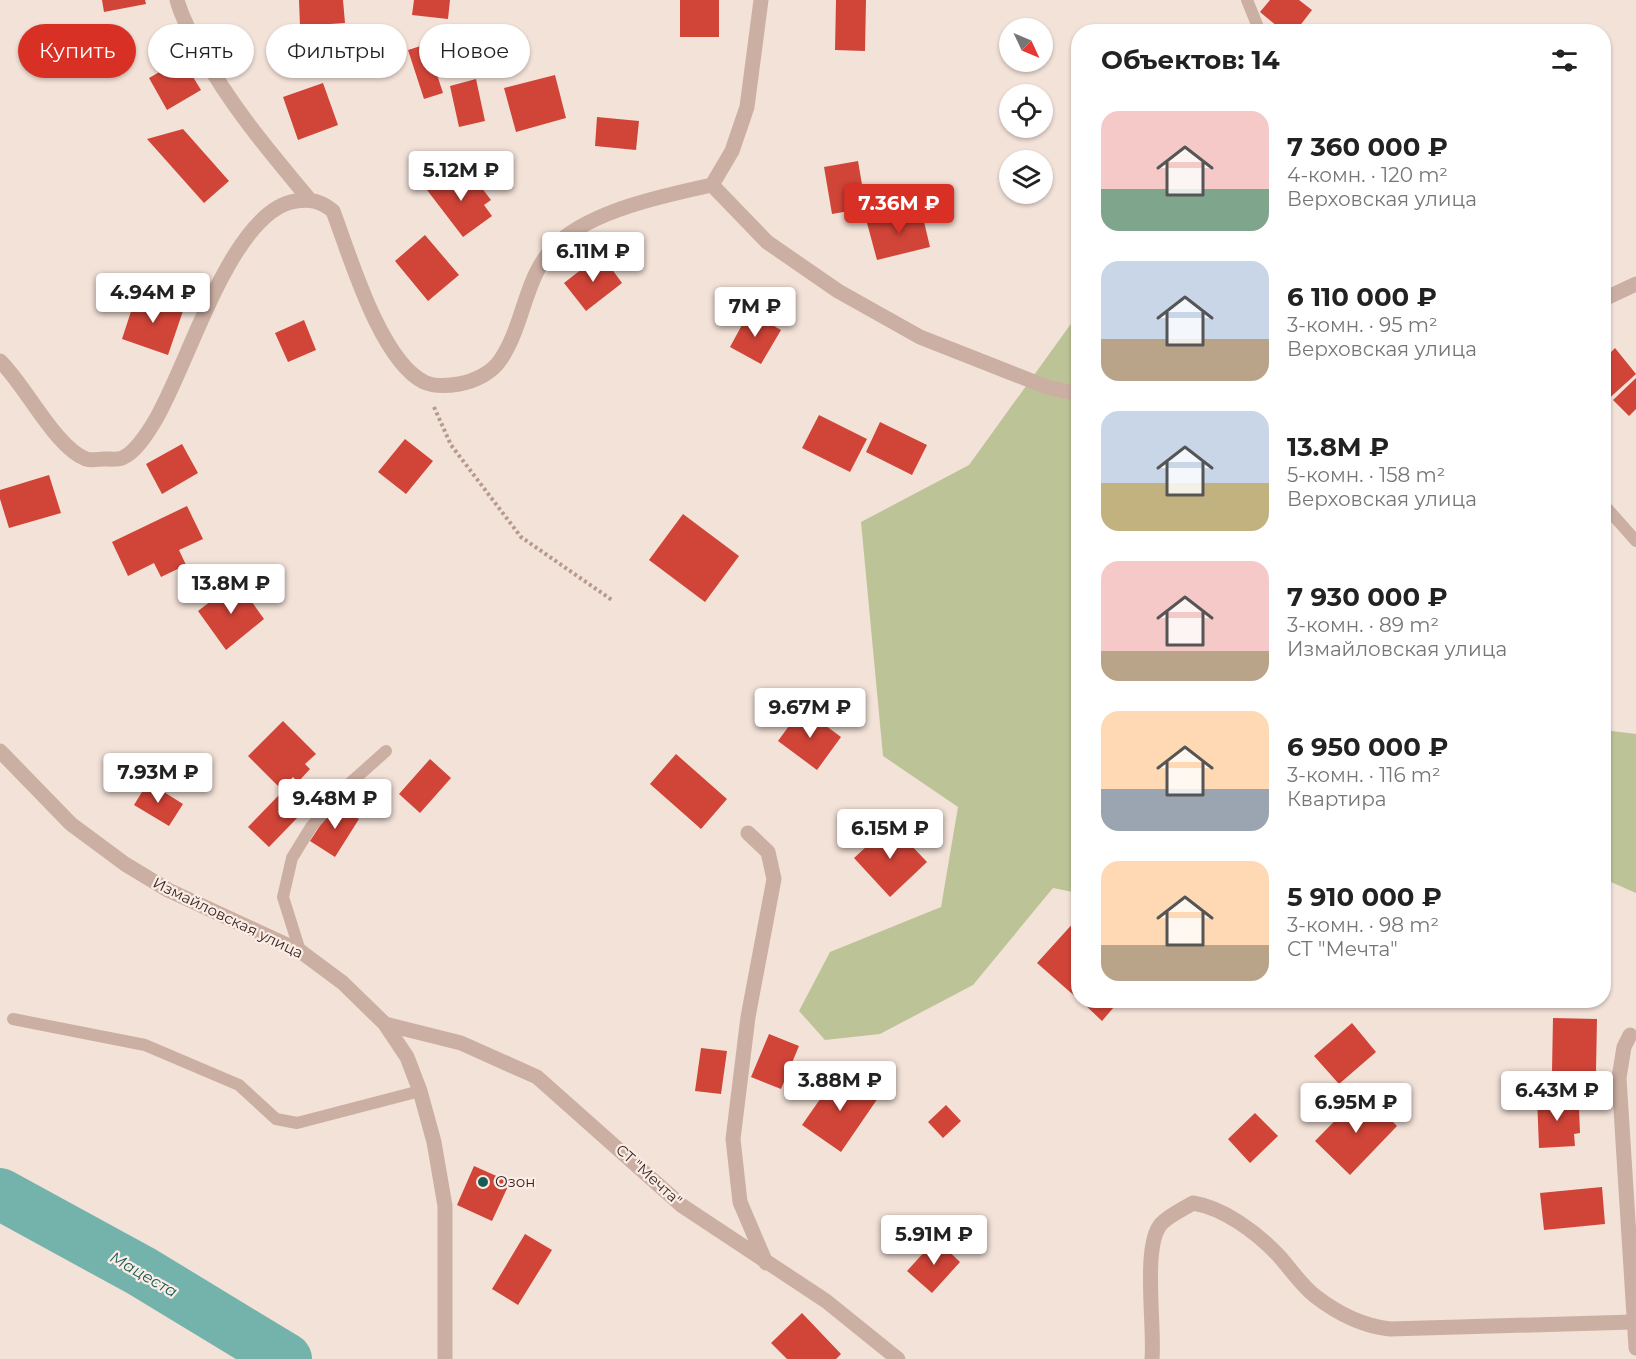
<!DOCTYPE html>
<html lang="ru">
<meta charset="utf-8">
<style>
body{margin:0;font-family:Montserrat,sans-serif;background:#f2f2f2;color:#222;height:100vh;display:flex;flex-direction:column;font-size:22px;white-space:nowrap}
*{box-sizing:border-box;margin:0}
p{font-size:20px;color:#767676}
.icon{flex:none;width:33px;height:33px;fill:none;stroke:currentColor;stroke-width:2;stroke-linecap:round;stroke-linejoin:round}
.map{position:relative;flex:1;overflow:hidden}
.panel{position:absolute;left:1071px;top:24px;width:540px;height:984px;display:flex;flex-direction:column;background:#fff;border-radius:24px;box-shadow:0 2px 4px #0004}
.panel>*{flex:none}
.hud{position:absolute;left:18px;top:24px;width:570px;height:54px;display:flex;gap:12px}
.needle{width:39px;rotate:134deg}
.controls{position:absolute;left:999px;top:18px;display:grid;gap:12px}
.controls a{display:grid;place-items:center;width:54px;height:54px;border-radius:50%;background:#fff;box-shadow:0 2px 4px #0004;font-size:30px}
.price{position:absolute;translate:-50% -51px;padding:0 14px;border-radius:6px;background:#fff;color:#222;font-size:20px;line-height:39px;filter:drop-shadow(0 2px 3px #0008)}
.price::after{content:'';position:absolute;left:50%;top:36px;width:18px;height:14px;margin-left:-9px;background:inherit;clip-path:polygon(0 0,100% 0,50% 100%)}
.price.active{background:#d93025;color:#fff}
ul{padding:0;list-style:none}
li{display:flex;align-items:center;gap:18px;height:150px;padding:0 30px}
li span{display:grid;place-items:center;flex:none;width:168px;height:120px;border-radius:18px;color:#555}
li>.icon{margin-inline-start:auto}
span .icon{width:72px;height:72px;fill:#fffc;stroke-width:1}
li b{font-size:26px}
h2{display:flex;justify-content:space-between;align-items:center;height:72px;padding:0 30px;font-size:26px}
.tag{padding:0 21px;border-radius:27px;background:#fff;box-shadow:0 2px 4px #0004;font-size:21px;line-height:54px}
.tag.active{background:#d93025;color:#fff}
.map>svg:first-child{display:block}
.green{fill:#bcc497}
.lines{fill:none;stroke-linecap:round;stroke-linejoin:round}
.river{stroke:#74b3ab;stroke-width:52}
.building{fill:#d14438}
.path{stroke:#b8998d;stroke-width:4;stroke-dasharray:3 3;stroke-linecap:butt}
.service{stroke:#ccafa3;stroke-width:12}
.minor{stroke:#ccafa3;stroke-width:15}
.tertiary{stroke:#ccafa3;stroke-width:15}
.poi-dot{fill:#185c55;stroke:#fbede5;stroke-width:2}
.labels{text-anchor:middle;stroke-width:4.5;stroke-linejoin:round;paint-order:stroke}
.street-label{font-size:15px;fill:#372826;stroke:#fbede5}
.poi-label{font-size:15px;fill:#372826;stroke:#fbede5;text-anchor:start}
.water-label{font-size:16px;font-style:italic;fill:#185c55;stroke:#fbede5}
</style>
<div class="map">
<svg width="1636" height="1359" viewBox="0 0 1636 1359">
<rect width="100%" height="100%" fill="#f3e2d8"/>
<!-- green -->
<path class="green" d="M1078 314V893L1053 888 973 985 880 1034 825 1040 799 1011 830 952 941 907 958 807 883 756 861 522 969 465Z
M1604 730 1636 734V893L1604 879Z"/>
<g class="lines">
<!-- river -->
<path class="river" d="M0 1194 141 1271 286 1359"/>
</g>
<!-- building -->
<path class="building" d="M102 0H145L146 4 104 12Z
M299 0H343L345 23 300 26Z
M414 0H450L448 19 412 15Z
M680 0H719V37H680Z
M836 0H866L865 51 835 50Z
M1270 0H1299L1312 10 1295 32H1284L1260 12Z
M427 44 443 93 424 99 408 50Z
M182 59 201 90 167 110 149 78Z
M555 75 566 118 516 132 504 88Z
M476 79 485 121 459 127 450 86Z
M323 83 338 125 298 140 283 97Z
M597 117 639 121 636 150 595 146Z
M183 129 229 181 204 203 147 139Z
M858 161 866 208 832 214 824 167Z
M457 168 469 184 475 179 491 200 484 205 492 216 463 237 427 190Z
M921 209 930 247 877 260 867 223Z
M425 235 459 275 428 301 395 261Z
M601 254 622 283 586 311 564 283Z
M137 293 184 308 168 355 122 339Z
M749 312 781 330 761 364 730 347Z
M304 320 316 350 288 362 275 333Z
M1615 348 1636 374 1604 403V359Z
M1636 378V409L1629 416 1613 400Z
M819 415 867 439 850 472 802 448Z
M880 422 927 445 912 475 866 452Z
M405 439 433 461 406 494 378 472Z
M182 444 198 473 162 494 146 464Z
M49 475 61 513 9 528 0 499V490Z
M187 506 203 539 179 550 186 565 161 577 154 563 128 576 112 542Z
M683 514 739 556 705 602 649 560Z
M237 581 264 619 226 650 198 611Z
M802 708 841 737 817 770 778 741Z
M283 721 316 754 305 764 310 769 298 782 293 777 281 789 248 756Z
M676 754 727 799 701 829 650 784Z
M430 759 451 778 420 813 399 794Z
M148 782 183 804 169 826 134 805Z
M279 795 300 815 269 847 248 827Z
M334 804 359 819 335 857 310 841Z
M891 824 927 862 890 897 854 858Z
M1076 920 1078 923V999L1037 963Z
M1080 1000H1120L1102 1021Z
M1553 1018 1597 1019 1596 1071H1552Z
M1352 1023 1376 1052 1339 1084 1314 1056Z
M769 1034 799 1046 781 1089 751 1077Z
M701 1048 727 1051 721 1094 695 1091Z
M839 1072 878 1098 841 1152 802 1125Z
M1363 1092 1397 1126 1350 1175 1315 1141Z
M1571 1096 1572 1108H1579L1580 1133 1574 1134 1575 1146 1539 1148 1537 1097Z
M946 1105 961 1121 943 1138 928 1122Z
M1255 1113 1278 1136 1250 1163 1228 1139Z
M474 1166 510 1182 492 1221 457 1205Z
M1602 1187 1605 1224 1544 1230 1540 1193Z
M525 1234 552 1250 518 1305 492 1289Z
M936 1239 960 1262 932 1293 907 1271Z
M802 1313 841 1354 836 1359H787L771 1343Z"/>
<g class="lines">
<!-- path -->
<path class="path" d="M434 407 451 445 521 537 612 600"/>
<!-- service -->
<path class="service" d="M1247 0 1260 32
M1604 505 1636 541
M300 951 283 897 292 858 311 827 349 784 386 751
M13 1019 145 1045 239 1085 276 1119 297 1123 420 1091"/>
<!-- minor -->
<path class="minor" d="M177 0C182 18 191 34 200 50 230 105 269 151 309 199
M712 185 767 242 838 291 920 337 1047 387 1078 394
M1604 299 1636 284
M0 361C26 386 55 447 86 459 91 461 99 459 104 459 109 459 118 460 122 458 135 453 146 435 153 424 187 371 230 210 296 201 311 199 321 201 333 211 350 256 380 360 424 382 435 387 448 386 459 384 475 381 492 373 501 359 526 321 524 273 559 242 595 210 666 195 712 185L732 151 747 107 761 0
M748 833 768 852 774 879 748 1017 733 1139 740 1202 766 1263
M385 1024 461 1043 537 1077 681 1205 826 1301 898 1359
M1630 1035 1624 1047 1619 1078 1636 1348
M1152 1359C1155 1327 1142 1246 1161 1224 1168 1216 1183 1209 1193 1203 1224 1208 1256 1232 1278 1255 1290 1268 1301 1285 1315 1296 1337 1313 1362 1326 1390 1329L1633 1322"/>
<!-- tertiary -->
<path class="tertiary" d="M0 751 71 824 125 864 168 890 300 951 343 983 385 1024 407 1057 420 1091 434 1142 445 1206V1359"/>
</g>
<!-- markers -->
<circle class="poi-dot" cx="483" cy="1182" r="6"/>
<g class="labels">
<!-- street labels -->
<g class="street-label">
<text transform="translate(228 918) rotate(26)" y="5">Измайловская улица</text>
<text transform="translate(649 1175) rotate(42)" y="5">СТ "Мечта"</text>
</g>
<!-- poi labels -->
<g class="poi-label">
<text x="495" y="1187">Озон</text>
</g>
<!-- water labels -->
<g class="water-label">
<text transform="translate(144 1274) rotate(30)" y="6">Мацеста</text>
</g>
</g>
</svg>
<div class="controls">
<a><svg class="needle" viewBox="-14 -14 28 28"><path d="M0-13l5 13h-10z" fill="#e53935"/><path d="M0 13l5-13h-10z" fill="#767676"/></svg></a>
<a><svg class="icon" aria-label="locate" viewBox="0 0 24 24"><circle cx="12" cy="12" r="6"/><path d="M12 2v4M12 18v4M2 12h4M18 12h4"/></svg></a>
<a><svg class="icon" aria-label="layers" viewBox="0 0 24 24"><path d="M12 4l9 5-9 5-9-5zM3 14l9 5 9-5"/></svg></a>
</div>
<b class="price" style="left:461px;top:202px">5.12M ₽</b>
<b class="price active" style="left:899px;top:235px">7.36M ₽</b>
<b class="price" style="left:593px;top:283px">6.11M ₽</b>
<b class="price" style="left:153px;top:324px">4.94M ₽</b>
<b class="price" style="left:755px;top:338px">7M ₽</b>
<b class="price" style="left:231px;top:615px">13.8M ₽</b>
<b class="price" style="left:810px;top:739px">9.67M ₽</b>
<b class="price" style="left:158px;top:804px">7.93M ₽</b>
<b class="price" style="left:335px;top:830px">9.48M ₽</b>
<b class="price" style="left:890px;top:860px">6.15M ₽</b>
<b class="price" style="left:840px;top:1112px">3.88M ₽</b>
<b class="price" style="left:1557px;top:1122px">6.43M ₽</b>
<b class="price" style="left:1356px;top:1134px">6.95M ₽</b>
<b class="price" style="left:934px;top:1266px">5.91M ₽</b>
<div class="hud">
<a class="tag active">Купить</a>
<a class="tag">Снять</a>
<a class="tag">Фильтры</a>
<a class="tag">Новое</a>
</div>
<section class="panel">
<h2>Объектов: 14<svg class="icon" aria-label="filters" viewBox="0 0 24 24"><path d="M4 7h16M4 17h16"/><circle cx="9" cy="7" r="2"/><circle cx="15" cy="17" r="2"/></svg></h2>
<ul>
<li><span style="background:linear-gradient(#f6c9c9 65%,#7fa58c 0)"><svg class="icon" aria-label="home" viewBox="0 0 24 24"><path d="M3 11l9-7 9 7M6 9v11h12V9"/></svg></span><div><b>7 360 000 ₽</b><p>4-комн. · 120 m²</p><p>Верховская улица</p></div></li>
<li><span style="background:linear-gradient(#c9d6e8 65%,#b9a48a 0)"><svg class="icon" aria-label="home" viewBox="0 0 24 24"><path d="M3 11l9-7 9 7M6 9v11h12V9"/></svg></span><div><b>6 110 000 ₽</b><p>3-комн. · 95 m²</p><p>Верховская улица</p></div></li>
<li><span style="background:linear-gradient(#c9d6e8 60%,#c2b280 0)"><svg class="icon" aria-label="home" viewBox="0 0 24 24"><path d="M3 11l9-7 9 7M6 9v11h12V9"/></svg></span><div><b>13.8M ₽</b><p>5-комн. · 158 m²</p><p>Верховская улица</p></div></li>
<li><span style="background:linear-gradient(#f6c9c9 75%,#b9a48a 0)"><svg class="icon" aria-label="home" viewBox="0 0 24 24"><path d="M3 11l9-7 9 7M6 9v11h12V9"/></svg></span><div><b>7 930 000 ₽</b><p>3-комн. · 89 m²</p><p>Измайловская улица</p></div></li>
<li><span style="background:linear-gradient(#ffd9b3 65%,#9aa5b1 0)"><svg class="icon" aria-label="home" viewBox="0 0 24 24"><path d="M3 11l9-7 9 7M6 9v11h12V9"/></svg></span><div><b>6 950 000 ₽</b><p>3-комн. · 116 m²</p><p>Квартира</p></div></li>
<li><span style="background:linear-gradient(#ffd9b3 70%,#b9a48a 0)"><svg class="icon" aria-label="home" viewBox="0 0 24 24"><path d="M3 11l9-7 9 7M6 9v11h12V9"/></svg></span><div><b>5 910 000 ₽</b><p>3-комн. · 98 m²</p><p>СТ &quot;Мечта&quot;</p></div></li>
</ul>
</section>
</div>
